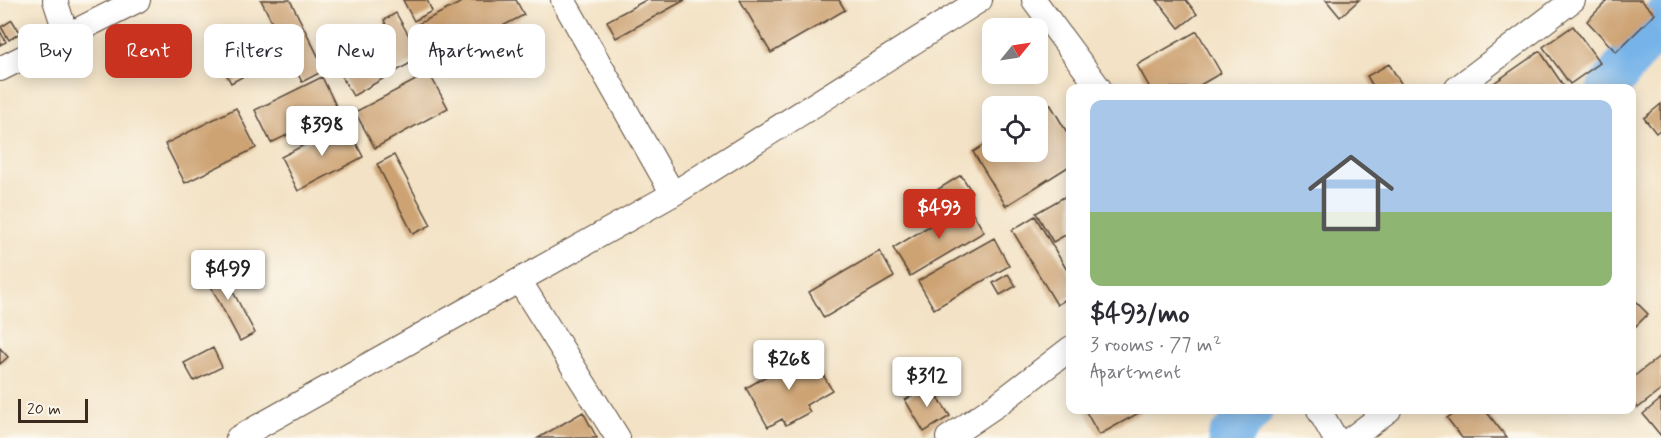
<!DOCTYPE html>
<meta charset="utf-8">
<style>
body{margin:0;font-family:Mynerve,sans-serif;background:#f2f2f3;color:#2b2b33;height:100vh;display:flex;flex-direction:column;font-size:22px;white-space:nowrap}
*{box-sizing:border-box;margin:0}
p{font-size:20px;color:#7c7c81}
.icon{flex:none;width:33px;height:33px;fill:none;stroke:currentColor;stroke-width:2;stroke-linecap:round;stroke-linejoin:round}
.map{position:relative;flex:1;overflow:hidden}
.drawer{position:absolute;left:1066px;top:84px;width:570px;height:330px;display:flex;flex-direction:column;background:#fff;border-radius:12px;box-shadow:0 3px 15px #0003}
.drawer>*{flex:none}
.hud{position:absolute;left:18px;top:24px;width:570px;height:54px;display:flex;gap:12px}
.needle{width:39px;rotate:60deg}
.buttons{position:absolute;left:982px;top:18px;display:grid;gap:12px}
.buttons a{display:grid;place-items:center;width:66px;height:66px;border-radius:12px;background:#fff;box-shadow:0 3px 15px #0003;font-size:30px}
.scale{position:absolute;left:18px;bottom:15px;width:70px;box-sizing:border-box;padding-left:6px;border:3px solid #3b2a1e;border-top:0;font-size:16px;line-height:21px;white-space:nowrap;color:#3b2a1e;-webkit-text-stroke:4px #fbf7ec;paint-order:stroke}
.price{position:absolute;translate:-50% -51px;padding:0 14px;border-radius:6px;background:#fff;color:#222;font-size:20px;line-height:39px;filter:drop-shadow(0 2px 3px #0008)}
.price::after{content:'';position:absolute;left:50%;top:36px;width:18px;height:14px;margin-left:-9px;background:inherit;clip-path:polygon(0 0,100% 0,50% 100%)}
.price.selected{background:#c8321e;color:#fff}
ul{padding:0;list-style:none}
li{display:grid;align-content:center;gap:12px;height:318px;padding:0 24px}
li span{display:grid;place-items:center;height:186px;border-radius:12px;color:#555}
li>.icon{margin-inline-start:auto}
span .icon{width:108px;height:108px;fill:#fffc;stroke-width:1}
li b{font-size:26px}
.pill{padding:0 21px;border-radius:12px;background:#fff;box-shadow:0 3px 15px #0003;font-size:21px;line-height:54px}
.pill.selected{background:#c8321e;color:#fff}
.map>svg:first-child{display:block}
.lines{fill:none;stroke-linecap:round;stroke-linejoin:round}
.river{stroke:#76b3e9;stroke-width:42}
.building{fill:#cda373}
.street-casing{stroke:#574637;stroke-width:26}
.street{stroke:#fff;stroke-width:24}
</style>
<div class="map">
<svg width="1661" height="438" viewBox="0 0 1661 438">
<rect width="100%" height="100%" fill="#fbf7ec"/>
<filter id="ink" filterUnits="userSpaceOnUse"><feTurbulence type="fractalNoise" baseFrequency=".0167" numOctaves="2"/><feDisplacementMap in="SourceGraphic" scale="12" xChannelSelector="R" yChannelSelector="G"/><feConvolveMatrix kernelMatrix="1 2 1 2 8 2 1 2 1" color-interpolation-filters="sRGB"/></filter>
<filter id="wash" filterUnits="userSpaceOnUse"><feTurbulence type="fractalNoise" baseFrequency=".008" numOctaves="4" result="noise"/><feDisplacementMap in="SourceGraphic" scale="24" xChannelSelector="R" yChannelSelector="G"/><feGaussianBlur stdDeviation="1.35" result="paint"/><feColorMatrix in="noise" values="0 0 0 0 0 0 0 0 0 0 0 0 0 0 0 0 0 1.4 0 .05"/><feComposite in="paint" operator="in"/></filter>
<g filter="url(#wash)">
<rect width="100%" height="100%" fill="#f3e2c5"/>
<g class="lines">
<!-- river -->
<path class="river" d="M1608 88 1661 20
M1229 438 1252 410"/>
</g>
<g id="blocks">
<!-- building -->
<path class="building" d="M261 0H290L325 70 302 82Z
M403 0H427L432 11 414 21Z
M466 0H516L524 15 436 60 418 24Z
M646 0H685L616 38 607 21Z
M740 0H839L845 10 771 53Z
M1157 0H1186L1197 14 1179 28Z
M1326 0H1359L1340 17Z
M1608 0H1641L1655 14 1616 52 1587 21Z
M396 13 421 57 353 96 328 52 346 42 348 46 386 25 384 20Z
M12 20 20 33 9 40 1 27Z
M1573 26 1600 63 1570 84 1543 47Z
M0 31 6 42 0 45Z
M1197 31 1221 73 1195 88H1150L1137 65Z
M1540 51 1565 88H1497L1494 83Z
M232 54 244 76 231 83 219 61Z
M1389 64 1404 88H1374L1367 76Z
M429 73 448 108 375 148 355 112Z
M322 77 338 110 271 143 255 110Z
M1050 104 1071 139V165L1006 206 973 152 993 139V152H1038V111Z
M1661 104V129L1656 133 1644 118Z
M236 108 256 148 185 183 165 144Z
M346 123 363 157 298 191 281 157Z
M394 155 431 225 413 234 377 164Z
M961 175 972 192 948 207 937 190Z
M1071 193V232L1053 242 1036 213Z
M967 203 984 232 910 276 893 248Z
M1035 216 1071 277V296L1057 305 1012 230Z
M994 238 1009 266 934 309 918 281Z
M880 251 894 277 824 318 809 292Z
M216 260 255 333 240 341 201 268Z
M1008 274 1016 286 1000 295 993 283Z
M1632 298 1648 314 1636 326 1632 323Z
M0 348 8 357 0 364Z
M213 348 222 367 194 381 184 363Z
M809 351 832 390 806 405 810 412 786 425 782 419 768 427 746 388Z
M1661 355V390L1638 408 1632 400V378Z
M930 385 950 416 924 432 905 400Z
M1661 399V436L1643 414Z
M1085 410H1144L1099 435Z
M1459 410H1485L1507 438H1462L1447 418Z
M583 412 597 438H538Z"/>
</g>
</g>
<g filter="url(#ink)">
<use href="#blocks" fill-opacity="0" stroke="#574637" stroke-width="1.5"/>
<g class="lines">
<!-- street casing -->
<g class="street-casing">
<path id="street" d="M55 0 67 37
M563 0 673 194
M1034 0 1099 88
M0 69 138 0
M1457 88 1573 0
M520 282 618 438
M1319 410 1335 438
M238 438 673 194 980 0
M948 438 998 404 1071 348
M1352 438 1389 410"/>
</g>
<!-- street -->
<use href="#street" class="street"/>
</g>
</g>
</svg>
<div class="buttons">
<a><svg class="needle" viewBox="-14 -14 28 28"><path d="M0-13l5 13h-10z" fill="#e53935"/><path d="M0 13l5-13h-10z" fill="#7c7c81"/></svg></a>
<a><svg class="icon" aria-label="locate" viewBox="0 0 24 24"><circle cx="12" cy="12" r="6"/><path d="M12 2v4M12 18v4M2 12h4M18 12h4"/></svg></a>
</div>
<div class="scale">20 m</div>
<b class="price" style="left:322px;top:157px">$398</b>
<b class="price selected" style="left:939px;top:240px">$493</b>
<b class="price" style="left:228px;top:301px">$499</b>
<b class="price" style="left:789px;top:391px">$268</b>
<b class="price" style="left:927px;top:408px">$312</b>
<div class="hud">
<a class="pill">Buy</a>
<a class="pill selected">Rent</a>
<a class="pill">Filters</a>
<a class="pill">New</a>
<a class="pill">Apartment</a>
</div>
<section class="drawer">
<ul>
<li><span style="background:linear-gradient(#a9c7e8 60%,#8fb573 0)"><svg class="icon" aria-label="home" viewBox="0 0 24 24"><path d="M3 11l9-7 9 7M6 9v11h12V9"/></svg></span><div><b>$493/mo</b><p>3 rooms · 77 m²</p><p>Apartment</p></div></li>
</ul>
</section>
</div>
